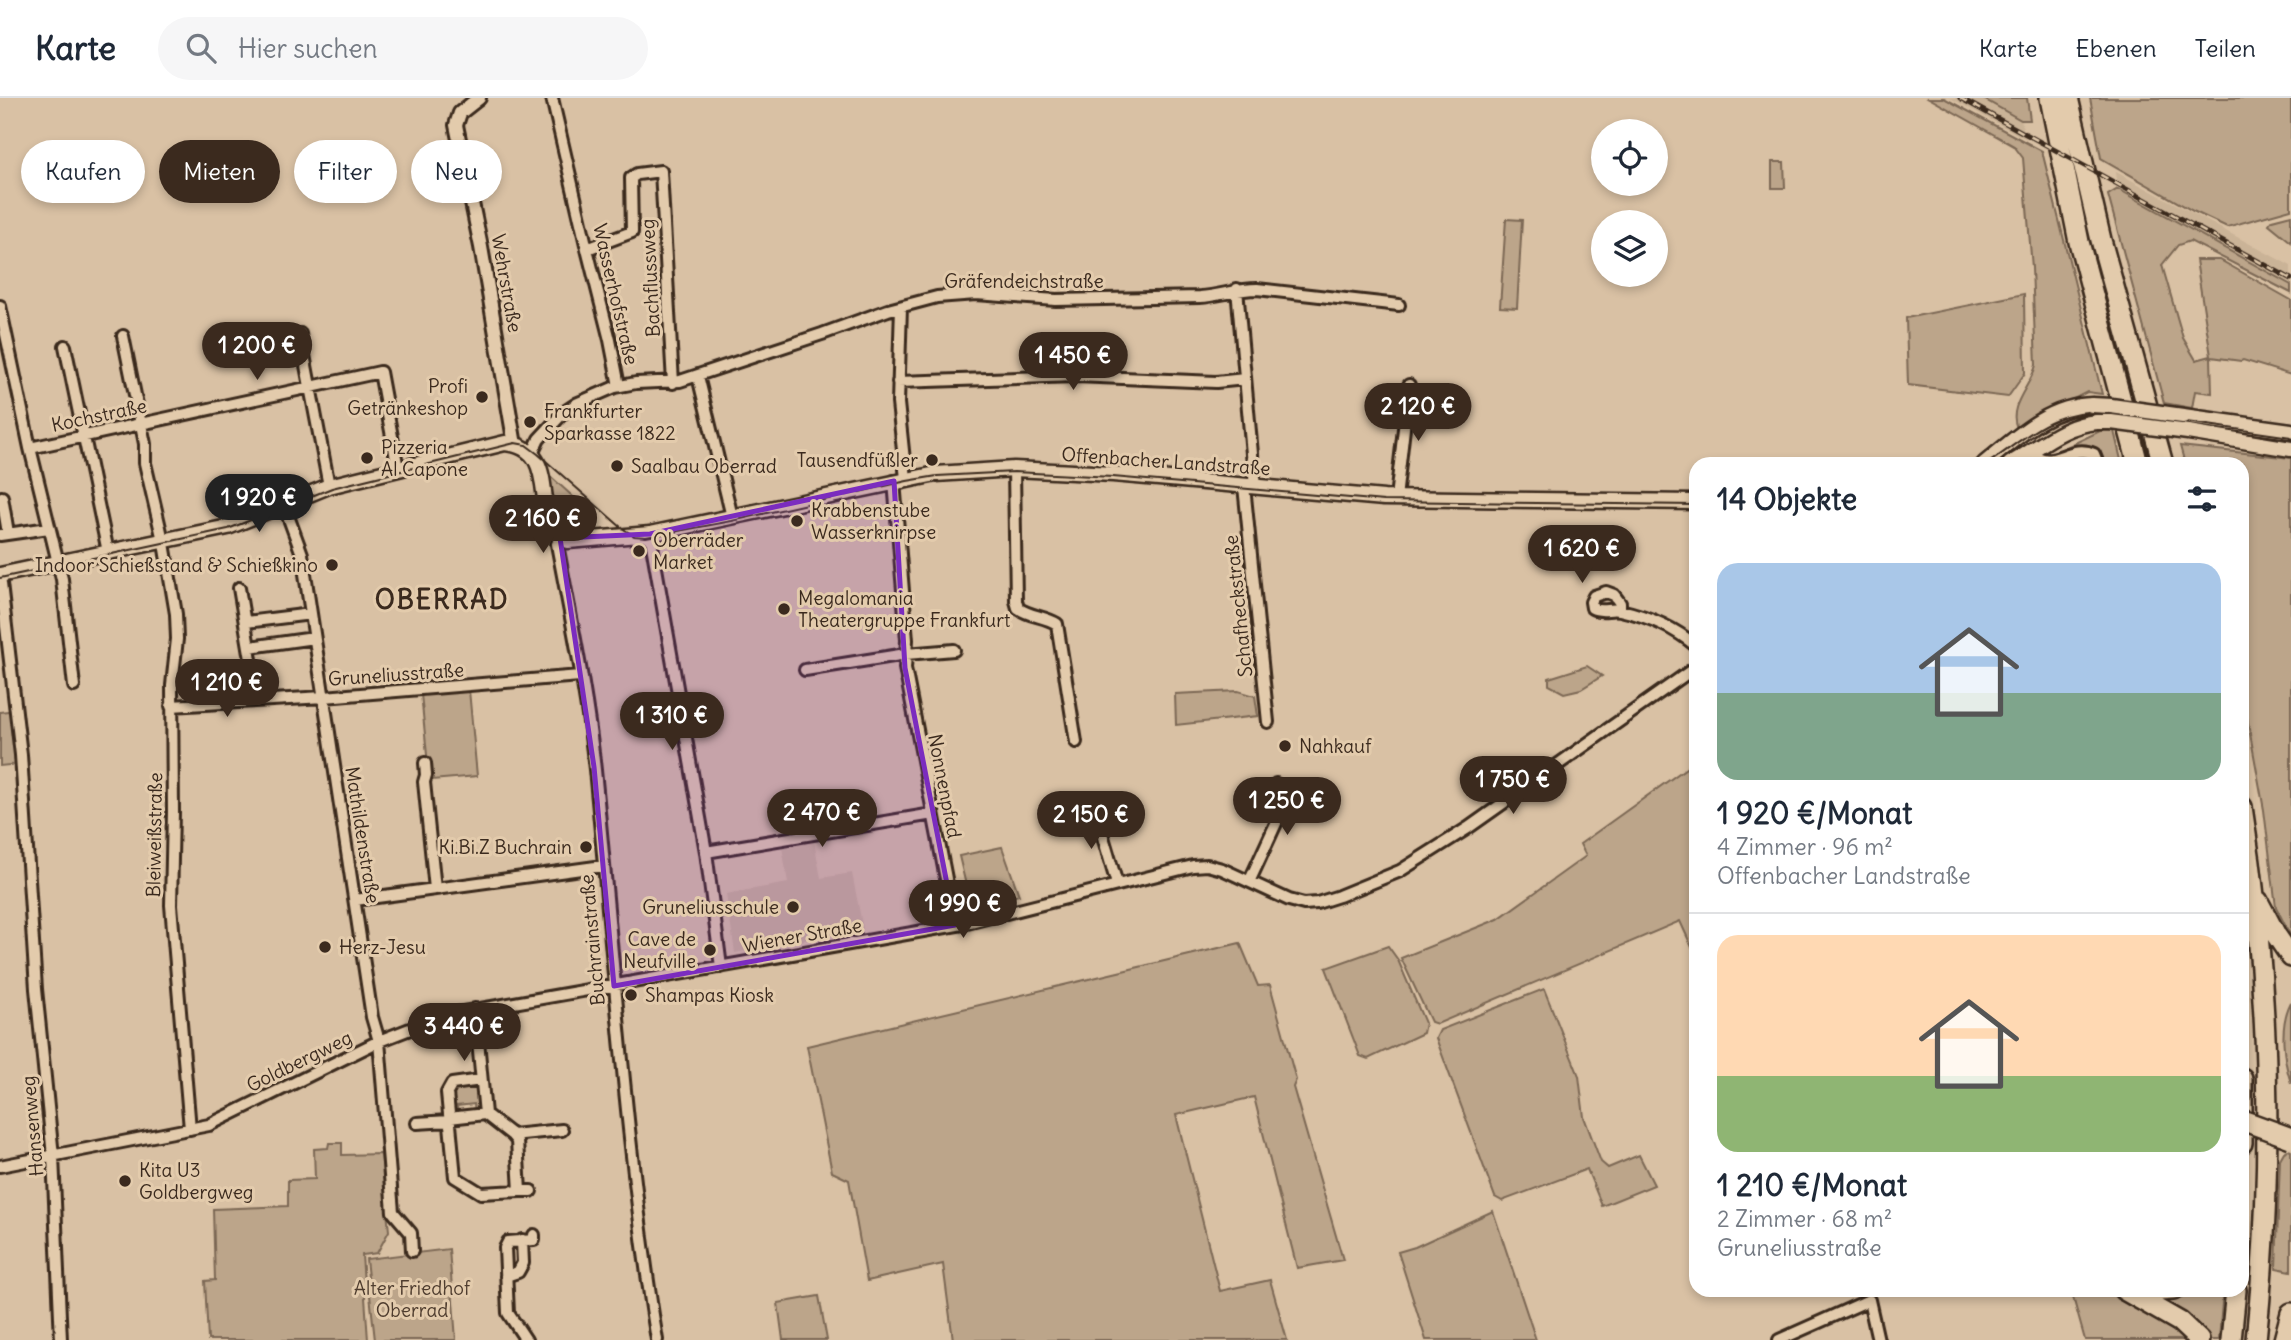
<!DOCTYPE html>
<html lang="de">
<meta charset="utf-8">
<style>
body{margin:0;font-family:Delius,sans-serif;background:#f6f6f7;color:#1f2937;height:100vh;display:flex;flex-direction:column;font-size:26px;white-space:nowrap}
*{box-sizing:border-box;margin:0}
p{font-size:23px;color:#747a83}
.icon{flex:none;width:38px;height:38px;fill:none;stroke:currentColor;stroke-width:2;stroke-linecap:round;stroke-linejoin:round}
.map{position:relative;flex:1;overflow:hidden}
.panel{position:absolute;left:1689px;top:359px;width:560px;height:840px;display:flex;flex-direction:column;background:#fff;border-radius:21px;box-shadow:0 4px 10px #0003}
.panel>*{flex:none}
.guide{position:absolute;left:21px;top:42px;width:665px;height:63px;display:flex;gap:14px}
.controls{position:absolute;left:1591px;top:21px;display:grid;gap:14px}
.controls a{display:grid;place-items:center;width:77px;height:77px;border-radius:50%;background:#fff;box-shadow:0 4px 10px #0003;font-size:35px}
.price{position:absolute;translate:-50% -60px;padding:0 16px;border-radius:24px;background:#3b2a1e;color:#fff;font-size:23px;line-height:46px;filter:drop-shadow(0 2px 4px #0008)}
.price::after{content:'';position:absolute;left:50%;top:42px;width:21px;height:16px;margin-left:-10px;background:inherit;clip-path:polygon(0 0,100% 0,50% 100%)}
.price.active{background:#222;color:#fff}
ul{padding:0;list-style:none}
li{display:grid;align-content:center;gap:14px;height:371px;padding:0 28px}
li+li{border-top:2px solid #e0e1e3}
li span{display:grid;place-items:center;height:217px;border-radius:21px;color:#555}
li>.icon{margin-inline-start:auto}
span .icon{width:126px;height:126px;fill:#fffc;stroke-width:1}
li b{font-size:30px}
h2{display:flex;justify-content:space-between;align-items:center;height:84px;padding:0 28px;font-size:30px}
.chip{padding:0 24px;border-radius:32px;background:#fff;box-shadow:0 4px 10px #0003;font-size:24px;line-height:63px}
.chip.active{background:#3b2a1e;color:#fff}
header{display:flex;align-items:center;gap:42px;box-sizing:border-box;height:98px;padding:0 35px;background:#fff;border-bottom:2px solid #e0e1e3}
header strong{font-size:33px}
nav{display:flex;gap:38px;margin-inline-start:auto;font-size:24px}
.search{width:490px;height:63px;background:#f6f6f7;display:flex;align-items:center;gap:18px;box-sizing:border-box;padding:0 24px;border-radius:38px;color:#747a83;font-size:26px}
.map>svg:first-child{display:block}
.built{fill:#cab397}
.green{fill:#bca58a;stroke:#7c6854;stroke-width:2}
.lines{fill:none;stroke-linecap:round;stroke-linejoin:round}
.minor-casing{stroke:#3b2a1e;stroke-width:16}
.tertiary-casing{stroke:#3b2a1e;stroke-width:18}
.secondary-casing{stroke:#3b2a1e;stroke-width:19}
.motorway-casing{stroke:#3b2a1e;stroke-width:24}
.minor{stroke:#e3cbac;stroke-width:10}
.tertiary{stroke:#e3cbac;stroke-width:12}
.secondary{stroke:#e3cbac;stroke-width:14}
.motorway{stroke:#e3cbac;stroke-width:19}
.tram{stroke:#3b2a1e;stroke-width:2}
.rail-casing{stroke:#3b2a1e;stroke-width:5}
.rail{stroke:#e3cbac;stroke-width:2.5;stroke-dasharray:8;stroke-linecap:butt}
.secondary-bridge-casing{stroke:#3b2a1e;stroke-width:19;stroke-linecap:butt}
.motorway-bridge-casing{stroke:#3b2a1e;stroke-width:24;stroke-linecap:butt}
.secondary-bridge{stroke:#e3cbac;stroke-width:14}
.motorway-bridge{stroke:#e3cbac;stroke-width:19}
.marked{fill:#7b2cbf;fill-opacity:0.2;stroke:#7b2cbf;stroke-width:5;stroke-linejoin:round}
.poi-dot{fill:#3b2a1e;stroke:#e3cbac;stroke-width:2.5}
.labels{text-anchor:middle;stroke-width:6;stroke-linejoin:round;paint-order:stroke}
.street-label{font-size:19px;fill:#3b2a1e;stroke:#e3cbac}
.poi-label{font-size:19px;fill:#3b2a1e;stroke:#e3cbac;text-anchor:start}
.park-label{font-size:19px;fill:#4e3c2e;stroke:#e3cbac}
.district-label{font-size:26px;font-weight:bold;letter-spacing:2px;fill:#3b2a1e;stroke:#e3cbac}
</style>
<header>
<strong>Karte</strong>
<div class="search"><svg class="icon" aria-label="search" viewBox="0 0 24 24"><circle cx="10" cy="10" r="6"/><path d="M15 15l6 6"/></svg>Hier suchen</div>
<nav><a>Karte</a><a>Ebenen</a><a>Teilen</a></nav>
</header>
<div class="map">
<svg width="2291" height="1242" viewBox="0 0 2291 1242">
<rect width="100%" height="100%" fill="#d9c1a4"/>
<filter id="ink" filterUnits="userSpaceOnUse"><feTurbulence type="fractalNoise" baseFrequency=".0143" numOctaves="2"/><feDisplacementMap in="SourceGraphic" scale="14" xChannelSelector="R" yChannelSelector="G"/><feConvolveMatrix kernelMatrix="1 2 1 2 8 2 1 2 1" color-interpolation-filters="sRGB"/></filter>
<g filter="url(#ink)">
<!-- built -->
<path class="built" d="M1950 0H1982L2021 22 2026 41Z
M2116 74 2291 168V187L2118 91Z
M814 743 821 780 852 775 863 831 735 855 726 796 788 785 782 749Z"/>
<!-- green -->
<path class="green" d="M1929 0H1944L2042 53 2102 296 2087 294 2017 330C2007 308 2031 288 2036 267L2032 170 2023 60 2014 48Z
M1982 0H2027L2030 22H2021Z
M2090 0H2291V111L2227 129 2193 113 2101 60Z
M1772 64H1784L1785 90H1772Z
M2118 91 2291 187V195L2190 143 2178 147 2162 167 2183 240 2196 262 2211 258 2196 162H2220L2291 202V277L2243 262 2241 263 2211 259 2212 295 2195 293 2192 310 2164 305 2108 97Z
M2291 117V144L2269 126 2272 122Z
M1506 121 1522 122 1517 210 1500 209Z
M2024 196 2025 275 2008 299 1908 287 1906 220Z
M2100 333H2114L2122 366H2031Z
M2180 348 2291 360V839L2276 809 2264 712 2242 592V366H2185Z
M548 376 591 415 590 419 577 433C566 434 562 431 558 422Z
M1587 568 1602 578 1581 591 1564 595 1549 587V580Z
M469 592 477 678 432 682 427 657 421 596Z
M1238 593 1255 598 1258 618 1176 627 1175 596Z
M8 613 14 617 19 666 0 668V614Z
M1696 663V858L1680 823 1437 926 1431 924 1401 860 1498 821 1586 758 1580 746Z
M1002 749 1019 797 971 808 959 758Z
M1240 845 1258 888 1270 887 1296 982 1293 989 1343 1162 1297 1170 1254 999 1176 1017 1220 1193 1270 1182 1287 1242H953L943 1166 867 1183 849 1082 832 1074 807 948Z
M1388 848 1398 862 1425 925 1423 935 1368 961 1360 958 1326 870Z
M1544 891 1579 978 1584 1019 1601 1064 1608 1070 1639 1057 1654 1087 1602 1108 1587 1071 1502 1103 1495 1099 1436 940 1440 932Z
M2291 904V985C2283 961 2279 927 2291 904Z
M475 988 478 991 480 1010 475 1013 474 1006 457 1008 458 1016 453 1014 451 995 454 989Z
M329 1045H342V1057L381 1056 389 1133 377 1155 362 1157 368 1242H208L205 1183 215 1182 213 1111 288 1108V1082L315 1081 314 1051 328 1050Z
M2288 1052 2291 1053V1173L2276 1170 2280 1061 2284 1054Z
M1493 1113 1536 1242H1426L1398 1154 1415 1149Z
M449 1151 456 1242H375L366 1161Z
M2071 1192H2115L2167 1227 2183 1242H2085Z
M2193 1192H2223L2219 1242H2204L2154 1201 2179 1198Z
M819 1198 827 1242H783L778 1205Z"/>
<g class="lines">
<!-- minor casing -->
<g class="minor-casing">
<path id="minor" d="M552 0 587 151 610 242 619 288
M587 151 632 134 631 80 637 76 661 73 673 285
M1237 191 1255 389
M0 208 30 350 62 481 74 588
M901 209 898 305 906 381
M300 236 329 388
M123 238 145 346V365L165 451 176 516 177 541 172 587 173 714 171 807 190 1031
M65 248 108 454
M698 278 732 419
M898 284 1076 278 1216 284 1245 281
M30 350 380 274 398 371
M2031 353C2051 376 2069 344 2094 356L2098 366
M532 356 539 341 563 315 578 305 615 289 636 285 680 283 822 236 888 212 937 199 976 196 1056 202 1200 199C1220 198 1237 191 1257 191L1399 207
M1014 371 1016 503 1018 510C1030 519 1045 518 1057 526L1076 644
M894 383 907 542 905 570 955 827
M1244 388 1268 624
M2 399 8 435
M1396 400 1409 287
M284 407 302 456 372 919 379 943 393 1114 411 1135 412 1153
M650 436 706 754 721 869
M0 437 49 430
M560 440 557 446C571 521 587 596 595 672 614 862 626 1053 657 1242
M0 477 21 657 36 891 53 1058 61 1242
M239 490 258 603
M1620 512V505L1614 497 1606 494 1594 498 1591 504 1592 510C1601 515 1610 510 1620 512 1647 518 1675 530 1696 548
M246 524 311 516
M250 549 314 540
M805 572 906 556 954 552
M171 608 324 599 580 578
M425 665 426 677 424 684 435 791
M1095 712 1117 786
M706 754 933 716
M1250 782 1278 721 1276 686
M355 802 603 768
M475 911 485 1016
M481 982 452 986 447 995 455 1079 481 1095 520 1093
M449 1020 485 1016 512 1037 562 1032
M417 1025 449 1023
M512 1037 517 1043 520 1093H531
M0 1068 209 1027 379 943 446 917 963 826 1193 768 1207 767 1222 771 1289 802 1304 806 1317 805 1339 798 1400 773 1468 730 1696 569
M506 1178 518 1174 523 1165 522 1142
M526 1242 508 1215 505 1150 508 1144 534 1142V1137
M1779 1242 1869 1202 1878 1242"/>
</g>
<!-- tertiary casing -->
<g class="tertiary-casing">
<path id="tertiary" d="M479 0 460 15 456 27 481 149 515 347"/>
</g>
<!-- secondary casing -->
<g class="secondary-casing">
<path id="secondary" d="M2183 318 2291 333
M2188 334 2291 351
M1984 366C2016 340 2048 308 2092 307
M2010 366C2039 350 2062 327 2097 324
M0 477 228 429 329 388 505 345C566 350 526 428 568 443L650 436 936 376 1014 371 1113 376 1384 400 1696 404"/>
</g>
<!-- motorway casing -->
<g class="motorway-casing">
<path id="motorway" d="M2050 0 2079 144 2138 366
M2068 0 2101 142 2163 366
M2242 709C2270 882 2274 1068 2256 1242
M2258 803 2276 837 2291 859
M2242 980V1045
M2124 1192 2180 1224 2199 1242
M2144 1192 2160 1193 2173 1192
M2231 1242 2236 1192
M2284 1242 2291 1215"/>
</g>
<!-- minor -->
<use href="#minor" class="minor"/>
<!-- tertiary -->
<use href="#tertiary" class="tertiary"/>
<!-- secondary -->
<use href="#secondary" class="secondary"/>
<!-- motorway -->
<use href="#motorway" class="motorway"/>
<!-- tram -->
<path class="tram" d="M1987 366C2034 334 2056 308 2117 314L2291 339
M0 480 228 431 332 390 515 345 526 347 538 356 622 430 634 438 646 439 732 423 907 383 937 378 1014 374 1113 379 1384 403 1696 407"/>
<!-- rail casing -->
<g class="rail-casing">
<path id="rail" d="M1960 0 2291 181"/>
</g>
<!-- rail -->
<use href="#rail" class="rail"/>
<!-- secondary-bridge casing -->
<g class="secondary-bridge-casing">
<path id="secondary-bridge" d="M2092 307 2111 308 2183 318
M2097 324H2111L2188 334"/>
</g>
<!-- motorway-bridge casing -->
<g class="motorway-bridge-casing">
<path id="motorway-bridge" d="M2242 1022 2291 1040"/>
</g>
<!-- secondary-bridge -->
<use href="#secondary-bridge" class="secondary-bridge"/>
<!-- motorway-bridge -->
<use href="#motorway-bridge" class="motorway-bridge"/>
</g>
</g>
<!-- marked area -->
<path class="marked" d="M894 383 905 570 955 827 614 888 594 669 560 440 650 436Z"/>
<!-- markers -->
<g class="poi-dot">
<circle cx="482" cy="299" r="7"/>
<circle cx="530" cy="324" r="7"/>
<circle cx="367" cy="360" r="7"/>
<circle cx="932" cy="362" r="7"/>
<circle cx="617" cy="368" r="7"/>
<circle cx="797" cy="423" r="7"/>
<circle cx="639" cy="453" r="7"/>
<circle cx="332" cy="467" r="7"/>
<circle cx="784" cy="511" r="7"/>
<circle cx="1285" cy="648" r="7"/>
<circle cx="586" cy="749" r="7"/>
<circle cx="793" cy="809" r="7"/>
<circle cx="325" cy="849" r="7"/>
<circle cx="710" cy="852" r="7"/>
<circle cx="631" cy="897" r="7"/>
<circle cx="125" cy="1083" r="7"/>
</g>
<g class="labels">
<!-- street labels -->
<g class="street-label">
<text transform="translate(650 180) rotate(-93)" y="7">Bachflussweg</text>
<text x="1024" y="190">Gräfendeichstraße</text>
<text transform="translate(507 185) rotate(80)" y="7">Wehrstraße</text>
<text transform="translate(616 196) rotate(77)" y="7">Wasserhofstraße</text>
<text transform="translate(99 317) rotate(-12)" y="7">Kochstraße</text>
<text transform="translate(1166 363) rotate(4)" y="7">Offenbacher Landstraße</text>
<text transform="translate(1238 508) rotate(-96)" y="7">Schafheckstraße</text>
<text transform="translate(396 576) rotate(-4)" y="7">Gruneliusstraße</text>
<text transform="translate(945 688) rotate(79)" y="7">Nonnenpfad</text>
<text transform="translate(154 737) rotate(-89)" y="7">Bleiweißstraße</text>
<text transform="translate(363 737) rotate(81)" y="7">Mathildenstraße</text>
<text transform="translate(802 837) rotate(-10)" y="7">Wiener Straße</text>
<text transform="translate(592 842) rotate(-95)" y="7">Buchrainstraße</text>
<text transform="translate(299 963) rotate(-26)" y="7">Goldbergweg</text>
<text transform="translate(32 1028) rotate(-95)" y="7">Hansenweg</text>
</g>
<!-- poi labels -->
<g class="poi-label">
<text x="468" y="295" text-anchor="end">Profi<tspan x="468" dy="22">Getränkeshop</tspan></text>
<text x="544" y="320">Frankfurter<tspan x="544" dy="22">Sparkasse 1822</tspan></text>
<text x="381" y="356">Pizzeria<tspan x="381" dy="22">Al Capone</tspan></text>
<text x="918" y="369" text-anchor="end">Tausendfüßler</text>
<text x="631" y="375">Saalbau Oberrad</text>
<text x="811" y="419">Krabbenstube<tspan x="811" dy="22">Wasserknirpse</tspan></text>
<text x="653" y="449">Oberräder<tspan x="653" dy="22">Market</tspan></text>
<text x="318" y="474" text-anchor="end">Indoor Schießstand &amp; Schießkino</text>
<text x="798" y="507">Megalomania<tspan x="798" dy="22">Theatergruppe Frankfurt</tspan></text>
<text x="1299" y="655">Nahkauf</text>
<text x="572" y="756" text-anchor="end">Ki.Bi.Z Buchrain</text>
<text x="779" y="816" text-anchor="end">Gruneliusschule</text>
<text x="696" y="848" text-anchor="end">Cave de<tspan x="696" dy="22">Neufville</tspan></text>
<text x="339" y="856">Herz-Jesu</text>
<text x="645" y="904">Shampas Kiosk</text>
<text x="139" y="1079">Kita U3<tspan x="139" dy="22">Goldbergweg</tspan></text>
</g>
<!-- park labels -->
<g class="park-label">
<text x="412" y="1197">Alter Friedhof<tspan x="412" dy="22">Oberrad</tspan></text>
</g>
<!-- district labels -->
<g class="district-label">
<text x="442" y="511">OBERRAD</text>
</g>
</g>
</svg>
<div class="controls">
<a><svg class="icon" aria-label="locate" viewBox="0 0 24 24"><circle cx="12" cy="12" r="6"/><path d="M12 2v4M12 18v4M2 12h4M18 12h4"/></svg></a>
<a><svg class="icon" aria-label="layers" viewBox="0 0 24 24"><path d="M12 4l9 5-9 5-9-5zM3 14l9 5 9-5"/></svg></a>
</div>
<b class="price" style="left:257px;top:284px">1 200 €</b>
<b class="price" style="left:1073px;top:294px">1 450 €</b>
<b class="price" style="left:1418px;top:345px">2 120 €</b>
<b class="price active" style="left:259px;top:436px">1 920 €</b>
<b class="price" style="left:543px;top:457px">2 160 €</b>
<b class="price" style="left:1582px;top:487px">1 620 €</b>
<b class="price" style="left:227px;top:621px">1 210 €</b>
<b class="price" style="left:672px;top:654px">1 310 €</b>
<b class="price" style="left:1513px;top:718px">1 750 €</b>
<b class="price" style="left:1287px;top:739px">1 250 €</b>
<b class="price" style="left:822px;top:751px">2 470 €</b>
<b class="price" style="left:1091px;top:753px">2 150 €</b>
<b class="price" style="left:963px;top:842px">1 990 €</b>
<b class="price" style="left:464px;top:965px">3 440 €</b>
<div class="guide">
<a class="chip">Kaufen</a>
<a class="chip active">Mieten</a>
<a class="chip">Filter</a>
<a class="chip">Neu</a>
</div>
<section class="panel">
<h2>14 Objekte<svg class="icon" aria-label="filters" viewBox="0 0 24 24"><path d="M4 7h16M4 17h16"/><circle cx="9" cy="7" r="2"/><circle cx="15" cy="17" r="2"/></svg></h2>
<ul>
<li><span style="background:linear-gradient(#a9c7e8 60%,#7fa58c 0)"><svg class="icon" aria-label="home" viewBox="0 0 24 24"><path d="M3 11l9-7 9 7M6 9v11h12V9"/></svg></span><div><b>1 920 €/Monat</b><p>4 Zimmer · 96 m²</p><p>Offenbacher Landstraße</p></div></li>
<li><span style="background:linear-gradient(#ffd9b3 65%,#8fb573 0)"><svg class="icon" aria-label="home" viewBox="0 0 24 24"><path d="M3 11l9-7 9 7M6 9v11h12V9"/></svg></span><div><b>1 210 €/Monat</b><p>2 Zimmer · 68 m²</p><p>Gruneliusstraße</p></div></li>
</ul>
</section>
</div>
